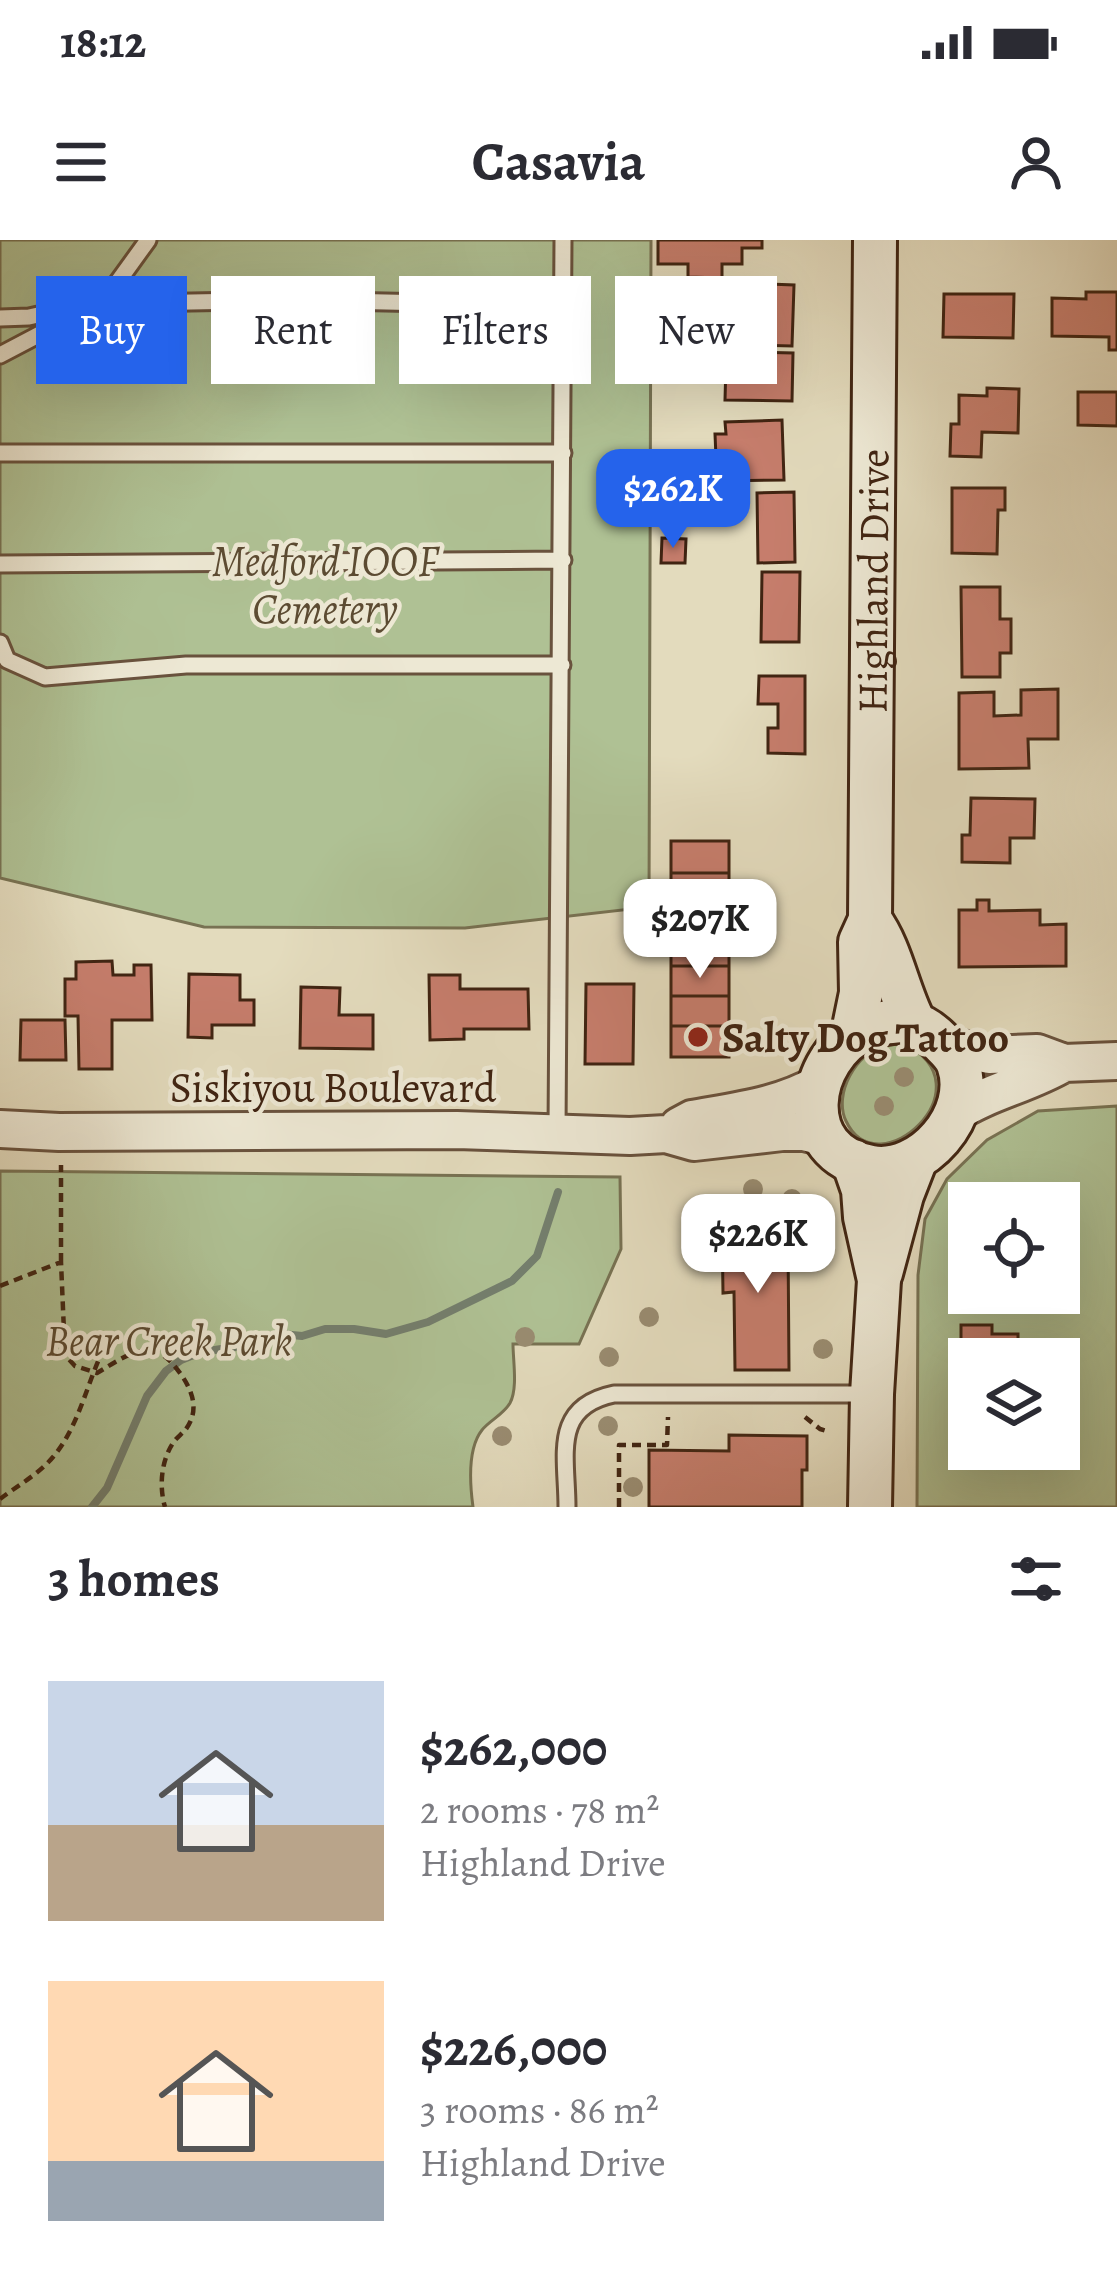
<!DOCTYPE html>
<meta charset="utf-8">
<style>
body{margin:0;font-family:Alegreya,serif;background:#f2f2f3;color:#2b2b33;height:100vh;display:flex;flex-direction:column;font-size:45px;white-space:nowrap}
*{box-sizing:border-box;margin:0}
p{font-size:39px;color:#7c7c81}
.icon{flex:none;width:66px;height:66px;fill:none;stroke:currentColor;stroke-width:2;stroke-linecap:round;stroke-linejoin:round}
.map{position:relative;height:1267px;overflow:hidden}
.sheet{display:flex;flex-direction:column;background:#fff;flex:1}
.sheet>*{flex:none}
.guide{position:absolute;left:36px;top:36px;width:1047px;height:108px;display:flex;gap:24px}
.buttons{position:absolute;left:948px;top:942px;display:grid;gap:24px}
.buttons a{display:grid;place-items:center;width:132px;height:132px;border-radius:0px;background:#fff;box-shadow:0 12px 48px #0002;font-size:60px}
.price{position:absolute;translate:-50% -102px;padding:0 27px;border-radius:24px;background:#fff;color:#222;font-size:39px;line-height:78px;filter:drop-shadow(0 3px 6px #0008)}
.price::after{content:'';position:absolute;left:50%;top:72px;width:36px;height:27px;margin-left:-18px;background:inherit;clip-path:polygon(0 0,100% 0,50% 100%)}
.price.current{background:#2563eb;color:#fff}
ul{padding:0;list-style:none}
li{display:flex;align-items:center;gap:36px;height:300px;padding:0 48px}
li span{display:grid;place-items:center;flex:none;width:336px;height:240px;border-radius:0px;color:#555}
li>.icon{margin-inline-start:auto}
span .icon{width:144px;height:144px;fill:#fffc;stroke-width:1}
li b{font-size:51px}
h2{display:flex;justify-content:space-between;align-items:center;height:144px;padding:0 48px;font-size:51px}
.pill{padding:0 42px;border-radius:0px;background:#fff;box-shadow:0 12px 48px #0002;font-size:42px;line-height:108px}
.pill.current{background:#2563eb;color:#fff}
.status{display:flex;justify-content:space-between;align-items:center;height:84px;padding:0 60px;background:#fff;direction:ltr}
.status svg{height:33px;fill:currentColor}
header{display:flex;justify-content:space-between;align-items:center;height:156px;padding:0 48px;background:#fff;font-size:54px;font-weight:600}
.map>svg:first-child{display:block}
.green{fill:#afc194;stroke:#787253;stroke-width:3;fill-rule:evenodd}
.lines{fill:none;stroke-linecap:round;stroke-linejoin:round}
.stream{stroke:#747f6e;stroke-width:8}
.building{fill:#c67d6c;stroke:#402412;stroke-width:3}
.service-casing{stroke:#69523d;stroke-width:21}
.tertiary-casing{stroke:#69523d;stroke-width:42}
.secondary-casing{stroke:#402412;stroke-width:48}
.path{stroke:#402412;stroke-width:4.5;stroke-dasharray:9 6;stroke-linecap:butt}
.service{stroke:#ede8d4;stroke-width:15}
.tertiary{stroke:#ede8d4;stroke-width:36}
.secondary{stroke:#ede8d4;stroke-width:42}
.tree{fill:#998c71}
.poi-dot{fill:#8f2418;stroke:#ede8d4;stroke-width:4.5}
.labels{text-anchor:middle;stroke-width:9;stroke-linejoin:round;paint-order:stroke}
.park-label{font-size:42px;font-style:italic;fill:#5c4b32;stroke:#ede8d4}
.street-label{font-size:42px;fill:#402412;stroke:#ede8d4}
.poi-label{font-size:42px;font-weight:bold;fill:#402412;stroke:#ede8d4;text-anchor:start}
</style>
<div class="status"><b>18:12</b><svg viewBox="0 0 49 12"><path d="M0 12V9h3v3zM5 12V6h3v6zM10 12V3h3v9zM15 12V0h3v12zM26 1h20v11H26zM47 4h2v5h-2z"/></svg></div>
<header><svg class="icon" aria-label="menu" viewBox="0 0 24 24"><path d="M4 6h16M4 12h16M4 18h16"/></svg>Casavia<svg class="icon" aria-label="person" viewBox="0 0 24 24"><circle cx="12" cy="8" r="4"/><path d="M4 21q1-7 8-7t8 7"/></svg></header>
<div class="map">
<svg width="1117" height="1267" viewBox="0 0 1117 1267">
<rect width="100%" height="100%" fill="#e3dbbd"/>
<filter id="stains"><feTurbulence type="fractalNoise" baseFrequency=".00167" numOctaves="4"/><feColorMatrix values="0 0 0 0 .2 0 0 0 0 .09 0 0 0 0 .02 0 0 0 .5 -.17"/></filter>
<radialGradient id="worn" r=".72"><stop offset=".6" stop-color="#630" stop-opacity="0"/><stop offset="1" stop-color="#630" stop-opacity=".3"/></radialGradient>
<!-- green -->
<path class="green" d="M0 0H651L649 667 465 688 204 687 0 638Z
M904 804C991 846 878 950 846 881 833 854 856 813 885 805 891 804 898 805 904 804Z
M1117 866V1267H917L918 1035 925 979 947 939 987 900 1038 871ZM969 963H1059V1053H969ZM969 1119H1059V1209H969Z
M0 931 620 937 621 1009 579 1104H513C513 1121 518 1148 510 1163 503 1175 490 1180 482 1190 467 1209 470 1245 473 1267H0Z"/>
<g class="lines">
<!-- stream -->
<path class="stream" d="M92 1267 107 1248 147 1156 166 1131 181 1120 201 1112 235 1107 264 1096 282 1094 302 1096 325 1089H354L386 1094 428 1082 512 1041 537 1016 558 952"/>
</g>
<!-- building -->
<path class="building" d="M658 0H762V8H742V24H722V38L688 37V24H658Z
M742 43 794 45 792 106 754 105 755 68H741Z
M1086 52H1117V110H1109V97L1052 96V58L1086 59Z
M944 54H1014L1013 98 943 97Z
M756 112 793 113 792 161 725 160 726 124H755Z
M987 148 1019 149 1018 193 982 192 981 217 950 216 951 184H959V155L987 156Z
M1078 152H1117V186L1078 185Z
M782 180 784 240 717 241 715 194H726L725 182Z
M952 248H1005V270H998L997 314 952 313Z
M672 252H705L706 273 672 274Z
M794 252 795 322 758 323 757 253Z
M662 298 686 299 685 323H661Z
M762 332H800L799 402H761Z
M961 347H1000V379H1011V413H1000V437H962Z
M759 436H805V514L768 513V488H778V464H758Z
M1058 449V499H1028L1029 528 959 529V453L994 452V476L1021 475V450Z
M971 558 1035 559 1034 598H1010V623L962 622V595H970Z
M671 601H729V633H671Z
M671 633H729V664L671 665Z
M977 660H989V671L1040 670V685L1066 684V726L959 727V670H977Z
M729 664V695H671V665Z
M671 695H729V726H671Z
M112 721 113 735H134V725H151L152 780H112V829H79L78 776H65V739H76V722Z
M671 726H729V756H671Z
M189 734 240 735V760H254V785H212V798L188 797Z
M429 735H460V749H528L529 789H464V799L430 800Z
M586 744H634L633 824H585Z
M301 747 340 748 339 775H373V809L300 808Z
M671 756H729V786H671Z
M21 780H65L66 820H20Z
M671 786H729V817H671Z
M722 984H768V999H788L789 1130H735L734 1052 723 1053Z
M961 1085H992V1094H1018V1119H969V1136H961Z
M729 1195 807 1196V1230H802V1267H649V1210L729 1211Z"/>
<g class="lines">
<!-- service casing -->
<g class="service-casing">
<path id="service" d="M0 78 29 77 88 64 295 60 563 66
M0 115 61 83 117 43 148 0
M0 213H563
M0 324 563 320
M0 403 7 420 45 437 186 425H562
M557 891 563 0
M567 1267C567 1216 551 1167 614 1154H869"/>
</g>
<!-- tertiary casing -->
<g class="tertiary-casing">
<path id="tertiary" d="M944 805 989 815 1037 813 1064 823 1117 821
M954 874C989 851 1029 844 1064 823
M679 886 692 879C736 871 781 866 820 843
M0 889 59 892 457 890 630 896 666 894 694 902 782 892H804L824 897"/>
</g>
<!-- secondary casing -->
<g class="secondary-casing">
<g id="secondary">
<path d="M870 680C892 710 897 749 914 782"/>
<path d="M901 781C918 783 929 790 941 802 947 808 955 815 958 824 976 874 922 936 871 927 793 913 806 818 865 789 877 783 888 782 901 781Z"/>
<path id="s1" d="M852 797 861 753 860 702 870 680 875 0"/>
<path d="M853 921 863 950 865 977 879 1040 872 1154 870 1267"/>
<path d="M881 1033 902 955 916 919"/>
</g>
</g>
<!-- path -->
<path class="path" d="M61 1022V925
M0 1046 61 1022 65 1115 75 1126 97 1133C121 1119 148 1097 171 1122 188 1141 203 1166 186 1189 182 1194 176 1198 173 1203 161 1221 159 1247 165 1267
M805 1177 820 1189 830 1192
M0 1259C17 1246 39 1234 53 1217 80 1185 87 1141 106 1104
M619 1267V1205H667L668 1177"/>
<!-- service -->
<use href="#service" class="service"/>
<!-- tertiary -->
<use href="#tertiary" class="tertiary"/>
<!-- secondary -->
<use href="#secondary" class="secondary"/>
</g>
<!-- trees -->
<g class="tree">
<circle cx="904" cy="837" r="10"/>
<circle cx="884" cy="866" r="10"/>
<circle cx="753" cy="949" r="10"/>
<circle cx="792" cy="959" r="10"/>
<circle cx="649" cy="1077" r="10"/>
<circle cx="525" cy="1097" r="10"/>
<circle cx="823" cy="1109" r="10"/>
<circle cx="609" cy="1117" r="10"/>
<circle cx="608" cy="1186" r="10"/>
<circle cx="502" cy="1196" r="10"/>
<circle cx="633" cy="1247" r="10"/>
</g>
<!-- markers -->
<circle class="poi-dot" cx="698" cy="797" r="12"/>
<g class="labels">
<!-- park labels -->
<g class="park-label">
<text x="325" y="335">Medford IOOF<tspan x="325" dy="48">Cemetery</tspan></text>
<text x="169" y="1115">Bear Creek Park</text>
</g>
<!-- street labels -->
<g class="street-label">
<text dy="15" stroke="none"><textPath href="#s1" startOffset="459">Highland Drive</textPath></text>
<text x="333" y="862">Siskiyou Boulevard</text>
</g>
<!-- poi labels -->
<g class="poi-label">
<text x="722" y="812">Salty Dog Tattoo</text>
</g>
</g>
<rect width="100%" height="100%" filter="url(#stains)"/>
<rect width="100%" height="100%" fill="url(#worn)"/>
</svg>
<div class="buttons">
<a><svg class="icon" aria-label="locate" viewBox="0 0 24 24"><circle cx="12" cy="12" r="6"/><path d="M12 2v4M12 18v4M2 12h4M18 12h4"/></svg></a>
<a><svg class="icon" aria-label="layers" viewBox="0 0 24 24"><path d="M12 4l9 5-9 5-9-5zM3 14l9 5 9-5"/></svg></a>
</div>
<b class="price current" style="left:673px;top:311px">$262K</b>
<b class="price" style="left:700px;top:741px">$207K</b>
<b class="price" style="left:758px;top:1056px">$226K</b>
<div class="guide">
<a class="pill current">Buy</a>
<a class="pill">Rent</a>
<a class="pill">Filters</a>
<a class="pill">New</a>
</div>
</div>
<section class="sheet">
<h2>3 homes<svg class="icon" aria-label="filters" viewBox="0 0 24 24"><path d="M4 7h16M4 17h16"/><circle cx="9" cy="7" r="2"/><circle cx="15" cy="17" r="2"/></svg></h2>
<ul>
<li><span style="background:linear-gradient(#c9d6e8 60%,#b9a48a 0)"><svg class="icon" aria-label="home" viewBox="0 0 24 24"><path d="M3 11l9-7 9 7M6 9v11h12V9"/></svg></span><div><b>$262,000</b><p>2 rooms · 78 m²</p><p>Highland Drive</p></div></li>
<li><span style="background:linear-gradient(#ffd9b3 75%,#9aa5b1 0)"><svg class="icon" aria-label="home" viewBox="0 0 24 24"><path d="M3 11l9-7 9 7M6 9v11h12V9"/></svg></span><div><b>$226,000</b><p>3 rooms · 86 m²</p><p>Highland Drive</p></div></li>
</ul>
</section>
